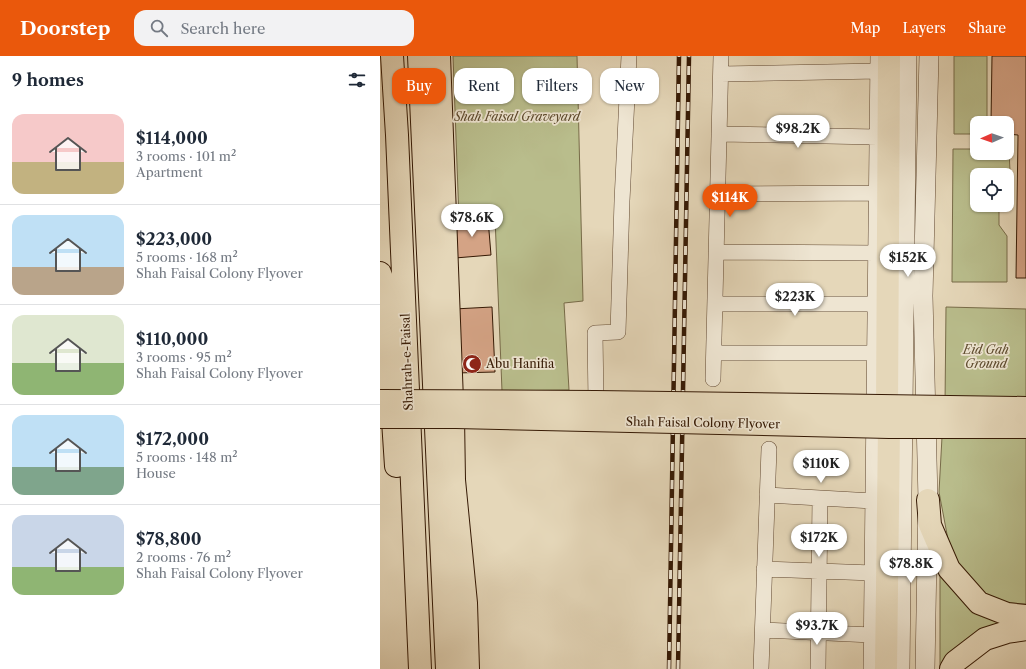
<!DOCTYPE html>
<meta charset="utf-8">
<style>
body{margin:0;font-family:"Libre Caslon Text",serif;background:#f2f2f3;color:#1f2937;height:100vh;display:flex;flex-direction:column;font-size:15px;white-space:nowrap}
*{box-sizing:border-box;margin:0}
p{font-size:13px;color:#747a83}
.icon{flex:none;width:22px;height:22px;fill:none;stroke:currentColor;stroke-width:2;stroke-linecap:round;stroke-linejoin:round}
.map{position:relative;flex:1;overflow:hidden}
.side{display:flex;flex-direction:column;background:#fff;width:380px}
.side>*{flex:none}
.banner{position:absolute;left:12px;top:12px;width:380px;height:36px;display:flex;gap:8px}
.needle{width:26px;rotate:268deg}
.fabs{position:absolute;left:590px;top:60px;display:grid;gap:8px}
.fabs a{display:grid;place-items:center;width:44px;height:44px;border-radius:8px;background:#fff;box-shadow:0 1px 3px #0004;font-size:20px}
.price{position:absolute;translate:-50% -34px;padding:0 9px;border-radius:14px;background:#fff;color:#222;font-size:13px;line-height:26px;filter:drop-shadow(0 1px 2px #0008)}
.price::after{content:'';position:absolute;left:50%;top:24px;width:12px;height:9px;margin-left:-6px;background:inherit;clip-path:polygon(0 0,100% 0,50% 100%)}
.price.selected{background:#ea580c;color:#fff}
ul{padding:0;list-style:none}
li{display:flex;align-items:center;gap:12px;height:100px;padding:0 12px}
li+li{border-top:1px solid #e0e1e3}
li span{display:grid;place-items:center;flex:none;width:112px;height:80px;border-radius:12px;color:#555}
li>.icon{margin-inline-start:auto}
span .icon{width:48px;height:48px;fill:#fffc;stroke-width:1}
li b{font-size:17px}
h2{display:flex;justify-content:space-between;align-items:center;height:48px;padding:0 12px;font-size:17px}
.chip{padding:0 14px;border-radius:12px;background:#fff;box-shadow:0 1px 3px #0004;font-size:14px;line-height:36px}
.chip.selected{background:#ea580c;color:#fff}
header{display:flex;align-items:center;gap:24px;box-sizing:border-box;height:56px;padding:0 20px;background:#ea580c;color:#fff}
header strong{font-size:19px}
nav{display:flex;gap:22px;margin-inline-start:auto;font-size:14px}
.search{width:280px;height:36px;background:#f2f2f3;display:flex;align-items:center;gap:10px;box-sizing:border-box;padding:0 14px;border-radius:12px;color:#747a83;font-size:15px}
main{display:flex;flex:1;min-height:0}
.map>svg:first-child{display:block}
.green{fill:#b9bd8c;stroke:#776b48}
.building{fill:#d4a385;stroke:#351904}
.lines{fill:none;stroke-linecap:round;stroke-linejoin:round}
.minor-casing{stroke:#614831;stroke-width:16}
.tertiary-casing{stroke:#614831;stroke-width:20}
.primary-casing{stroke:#351904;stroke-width:24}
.trunk-casing{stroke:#351904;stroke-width:24}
.minor{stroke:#eee5d2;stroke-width:15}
.tertiary{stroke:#eee5d2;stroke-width:19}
.primary{stroke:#e5d7b9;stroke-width:22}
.trunk{stroke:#e5d7b9;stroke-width:22}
.rail-casing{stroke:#351904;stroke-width:4.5}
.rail{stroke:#eee5d2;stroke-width:3;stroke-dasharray:9;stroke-linecap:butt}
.primary-bridge-casing{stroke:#351904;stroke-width:24;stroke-linecap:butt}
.primary-bridge{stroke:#e5d7b9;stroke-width:22}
.labels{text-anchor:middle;stroke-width:3.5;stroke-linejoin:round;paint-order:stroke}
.park-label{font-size:12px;font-style:italic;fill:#5d4a2d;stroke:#eee5d2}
.street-label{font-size:12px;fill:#351904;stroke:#eee5d2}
.poi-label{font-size:12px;fill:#351904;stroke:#eee5d2;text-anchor:start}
</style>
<header>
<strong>Doorstep</strong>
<div class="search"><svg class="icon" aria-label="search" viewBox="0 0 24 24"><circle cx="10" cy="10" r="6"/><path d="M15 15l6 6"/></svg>Search here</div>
<nav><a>Map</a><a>Layers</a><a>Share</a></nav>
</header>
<main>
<section class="side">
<h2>9 homes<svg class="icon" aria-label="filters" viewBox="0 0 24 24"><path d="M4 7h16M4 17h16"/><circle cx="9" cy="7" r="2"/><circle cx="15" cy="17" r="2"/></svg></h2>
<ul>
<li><span style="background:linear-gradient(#f6c9c9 60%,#c2b280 0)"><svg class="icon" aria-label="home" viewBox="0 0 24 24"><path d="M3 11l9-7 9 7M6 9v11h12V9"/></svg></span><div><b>$114,000</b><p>3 rooms · 101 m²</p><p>Apartment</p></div></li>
<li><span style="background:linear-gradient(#bfe0f5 65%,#b9a48a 0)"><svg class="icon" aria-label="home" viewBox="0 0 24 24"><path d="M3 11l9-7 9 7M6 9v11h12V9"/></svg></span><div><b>$223,000</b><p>5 rooms · 168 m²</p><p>Shah Faisal Colony Flyover</p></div></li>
<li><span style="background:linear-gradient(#dfe7d0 60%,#8fb573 0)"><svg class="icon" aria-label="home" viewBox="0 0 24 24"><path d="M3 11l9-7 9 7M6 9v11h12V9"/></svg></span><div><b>$110,000</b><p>3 rooms · 95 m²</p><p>Shah Faisal Colony Flyover</p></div></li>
<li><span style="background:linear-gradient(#bfe0f5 65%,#7fa58c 0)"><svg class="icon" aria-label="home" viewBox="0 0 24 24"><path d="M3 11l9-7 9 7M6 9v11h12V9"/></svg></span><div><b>$172,000</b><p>5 rooms · 148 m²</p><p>House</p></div></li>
<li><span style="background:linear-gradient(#c9d6e8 65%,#8fb573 0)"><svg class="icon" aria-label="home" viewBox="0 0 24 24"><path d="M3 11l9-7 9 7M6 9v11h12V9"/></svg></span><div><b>$78,800</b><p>2 rooms · 76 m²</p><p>Shah Faisal Colony Flyover</p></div></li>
</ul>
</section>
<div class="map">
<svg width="646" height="613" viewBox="0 0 646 613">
<rect width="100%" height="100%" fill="#e5d7b9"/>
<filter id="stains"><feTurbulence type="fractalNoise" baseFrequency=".005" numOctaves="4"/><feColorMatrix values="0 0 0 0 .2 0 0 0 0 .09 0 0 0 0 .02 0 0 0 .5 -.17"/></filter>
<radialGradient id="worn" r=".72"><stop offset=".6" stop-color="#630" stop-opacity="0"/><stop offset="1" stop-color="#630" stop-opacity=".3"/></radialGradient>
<!-- green -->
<path class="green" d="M73 0H197L203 245 184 247 189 334 122 335 115 161 79 163Z
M574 0H607V67H597V78H574Z
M573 93H597V97H627V95H629L630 115 627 120 597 119V149H619V169L627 180V226H572Z
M566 251 646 253V350L565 348Z
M562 381 646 382V548L629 547 611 542 595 531 580 513 570 494 559 436Z
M560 507 646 567 564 613H560Z"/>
<!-- building -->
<path class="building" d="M612 0H646V222H636L638 79 627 78V67H611Z
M108 163 111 199 75 202 72 166Z
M112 251 115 316 76 317 74 253Z"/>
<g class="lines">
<!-- minor casing -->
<g class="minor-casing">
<path id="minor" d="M341 18 498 15
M339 78 497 81
M338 138 496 137
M336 196 496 197
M335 248H496
M334 297H495
M333 323 341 0
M216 346 215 277 238 276 242 145 249 0
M387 439 493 445
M384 513 493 517
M383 574 492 579
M381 613 389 393
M438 613 440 442
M491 613 498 0"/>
</g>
<!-- tertiary casing -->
<g class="tertiary-casing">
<path id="tertiary" d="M520 613 527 0
M545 613 548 444 543 240 549 0"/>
</g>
<!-- primary casing -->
<g class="primary-casing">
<path id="primary" d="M507 351 509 0
M548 444 550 469 569 513 599 547 627 558 646 560
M506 613 509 371
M571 613 575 606 605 583 627 576 646 573"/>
</g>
<!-- trunk casing -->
<g class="trunk-casing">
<path id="trunk" d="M12 0 17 79 40 613
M39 0 67 613
M59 0 72 345
M0 217 4 228 16 410
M73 361 74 424 86 547 88 613"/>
</g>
<!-- minor -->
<use href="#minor" class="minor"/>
<!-- tertiary -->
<use href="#tertiary" class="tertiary"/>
<!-- primary -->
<use href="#primary" class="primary"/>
<!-- trunk -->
<use href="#trunk" class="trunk"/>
<!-- rail casing -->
<g class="rail-casing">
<path id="rail" d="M289 613 299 0
M298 613 309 0"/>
</g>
<!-- rail -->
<use href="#rail" class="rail"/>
<!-- primary-bridge casing -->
<g class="primary-bridge-casing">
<path id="primary-bridge" d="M0 345 216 346 646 352
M0 361H76L509 371H646"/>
</g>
<!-- primary-bridge -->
<use href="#primary-bridge" class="primary-bridge"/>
</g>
<!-- icons -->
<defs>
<g id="mosque-disc" transform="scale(1)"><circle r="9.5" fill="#8f2418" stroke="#eee5d2"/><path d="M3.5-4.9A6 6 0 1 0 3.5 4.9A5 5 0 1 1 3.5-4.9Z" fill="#fff"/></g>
</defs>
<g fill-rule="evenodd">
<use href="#mosque-disc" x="92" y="308"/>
</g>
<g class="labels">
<!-- park labels -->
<g class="park-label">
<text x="137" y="65">Shah Faisal Graveyard</text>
<text x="606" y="298">Eid Gah<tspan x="606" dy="14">Ground</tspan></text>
</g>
<!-- street labels -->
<g class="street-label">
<text transform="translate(27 306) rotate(-92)" y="4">Shahrah-e-Faisal</text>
<text transform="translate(323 367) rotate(1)" y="4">Shah Faisal Colony Flyover</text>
</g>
<!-- poi labels -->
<g class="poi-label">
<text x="106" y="312">Abu Hanifia</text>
</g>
</g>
<rect width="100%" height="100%" filter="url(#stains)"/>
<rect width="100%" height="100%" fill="url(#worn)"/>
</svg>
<div class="fabs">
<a><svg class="needle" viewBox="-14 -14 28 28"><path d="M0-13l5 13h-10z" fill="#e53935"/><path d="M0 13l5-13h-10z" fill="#747a83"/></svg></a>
<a><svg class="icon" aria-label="locate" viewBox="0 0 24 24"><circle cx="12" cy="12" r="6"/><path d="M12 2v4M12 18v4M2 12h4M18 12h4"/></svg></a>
</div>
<b class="price" style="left:418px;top:93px">$98.2K</b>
<b class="price selected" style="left:350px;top:162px">$114K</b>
<b class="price" style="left:92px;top:182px">$78.6K</b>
<b class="price" style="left:528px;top:222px">$152K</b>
<b class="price" style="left:415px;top:261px">$223K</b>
<b class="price" style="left:441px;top:428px">$110K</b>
<b class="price" style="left:439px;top:502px">$172K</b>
<b class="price" style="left:531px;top:528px">$78.8K</b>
<b class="price" style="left:437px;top:590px">$93.7K</b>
<div class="banner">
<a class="chip selected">Buy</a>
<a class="chip">Rent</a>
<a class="chip">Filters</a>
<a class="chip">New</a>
</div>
</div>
</main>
